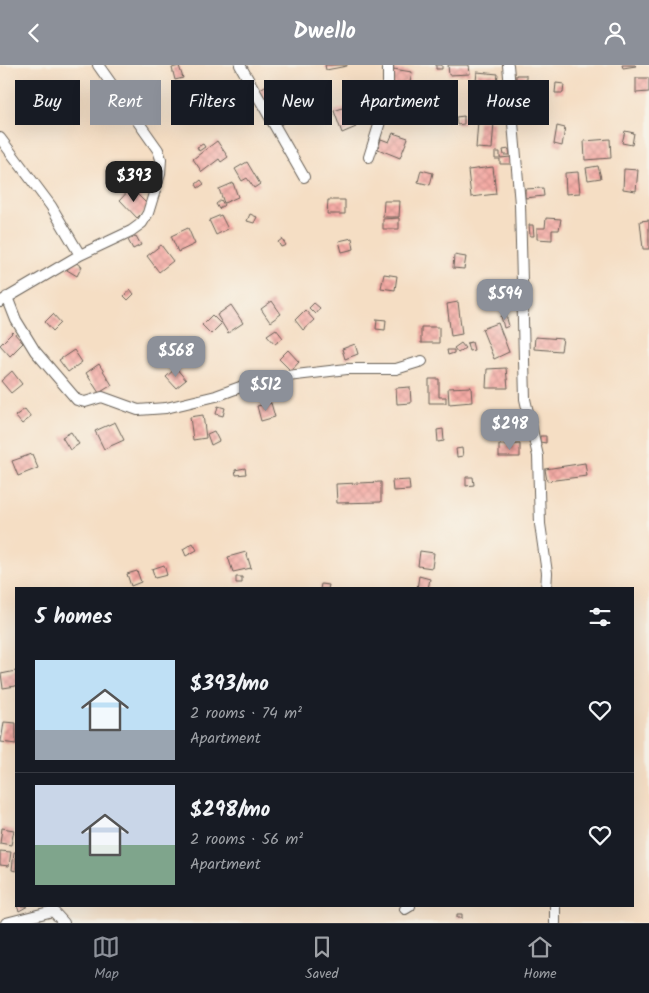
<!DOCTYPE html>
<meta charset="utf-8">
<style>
body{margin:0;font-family:Kalam,sans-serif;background:#242831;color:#f1f3f6;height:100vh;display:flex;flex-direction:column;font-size:19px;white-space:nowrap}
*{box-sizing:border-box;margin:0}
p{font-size:16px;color:#9ea1a6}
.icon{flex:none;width:28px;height:28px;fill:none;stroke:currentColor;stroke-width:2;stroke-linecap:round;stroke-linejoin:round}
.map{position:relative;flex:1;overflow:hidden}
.sheet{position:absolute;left:15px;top:522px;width:619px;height:320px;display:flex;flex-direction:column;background:#171b24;border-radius:0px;box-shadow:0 5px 20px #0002}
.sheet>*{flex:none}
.guide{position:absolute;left:15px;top:15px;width:620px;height:45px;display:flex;gap:10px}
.price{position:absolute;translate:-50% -42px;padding:0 11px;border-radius:10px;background:#8c9099;color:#fff;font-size:16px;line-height:32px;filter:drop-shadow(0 1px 2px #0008)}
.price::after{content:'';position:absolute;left:50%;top:30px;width:15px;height:11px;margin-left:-8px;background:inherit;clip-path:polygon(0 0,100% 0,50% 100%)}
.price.on{background:#222;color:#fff}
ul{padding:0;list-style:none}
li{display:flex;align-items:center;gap:15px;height:125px;padding:0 20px}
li+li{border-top:1px solid #363941}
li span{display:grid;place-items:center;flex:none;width:140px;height:100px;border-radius:0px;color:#555}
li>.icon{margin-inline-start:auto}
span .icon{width:60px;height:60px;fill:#fffc;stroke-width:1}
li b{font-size:21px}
h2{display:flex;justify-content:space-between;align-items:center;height:60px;padding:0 20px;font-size:21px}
.pill{padding:0 18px;border-radius:0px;background:#171b24;box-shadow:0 5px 20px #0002;font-size:18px;line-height:45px}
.pill.on{background:#8c9099;color:#fff}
header{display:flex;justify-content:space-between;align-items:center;height:65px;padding:0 20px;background:#8c9099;color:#fff;font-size:22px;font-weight:600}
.tabs{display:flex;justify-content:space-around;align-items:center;height:70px;border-top:1px solid #363941;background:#171b24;font-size:14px;color:#9ea1a6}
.tabs a{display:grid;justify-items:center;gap:2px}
.tabs .on{color:#8c9099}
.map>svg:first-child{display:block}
.building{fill:url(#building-cross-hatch)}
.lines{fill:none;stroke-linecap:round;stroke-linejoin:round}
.minor-casing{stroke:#686057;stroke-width:12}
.minor{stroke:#fff;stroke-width:10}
</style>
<header><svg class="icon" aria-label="back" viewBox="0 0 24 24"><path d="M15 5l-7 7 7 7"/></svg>Dwello<svg class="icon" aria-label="person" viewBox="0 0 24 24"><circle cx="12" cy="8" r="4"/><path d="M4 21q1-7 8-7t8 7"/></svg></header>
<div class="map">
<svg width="649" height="858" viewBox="0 0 649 858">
<defs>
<pattern id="building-cross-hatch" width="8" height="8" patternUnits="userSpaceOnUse" patternTransform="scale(1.25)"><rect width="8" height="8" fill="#f4aba5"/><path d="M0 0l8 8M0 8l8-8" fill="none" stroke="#d1938d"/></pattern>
</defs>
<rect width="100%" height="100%" fill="#f7f3e8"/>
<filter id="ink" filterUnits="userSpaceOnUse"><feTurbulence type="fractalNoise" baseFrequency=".02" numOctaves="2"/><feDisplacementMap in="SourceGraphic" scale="10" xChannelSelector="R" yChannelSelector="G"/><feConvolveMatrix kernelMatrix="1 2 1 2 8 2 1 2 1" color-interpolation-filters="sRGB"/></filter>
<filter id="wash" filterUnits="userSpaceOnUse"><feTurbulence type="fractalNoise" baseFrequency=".0096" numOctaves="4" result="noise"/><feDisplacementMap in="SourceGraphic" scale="20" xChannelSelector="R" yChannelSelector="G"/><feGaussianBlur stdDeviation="1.12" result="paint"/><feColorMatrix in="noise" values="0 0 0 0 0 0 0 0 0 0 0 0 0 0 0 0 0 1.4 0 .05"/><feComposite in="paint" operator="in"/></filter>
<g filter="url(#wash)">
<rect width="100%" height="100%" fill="#f5dec4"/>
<g id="blocks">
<!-- building -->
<path class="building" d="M325 0H347V1L326 5Z
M436 0H442V4H436Z
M448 0H469L470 9 449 10Z
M622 0H635L636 1 623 3Z
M179 1 183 13 175 15 172 3Z
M393 4 412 7 409 23 391 20Z
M477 7 498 9 496 28 475 26Z
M516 10H526V16H516Z
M636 13H649V27L636 28Z
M271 17 284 38 264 51 253 34 261 29 259 25Z
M556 18 564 19 563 28H555Z
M533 20 536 34 545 32 547 41 532 44 530 36 525 37 522 22Z
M322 24 327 35 311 42 306 32Z
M287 38 295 48 277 63 269 53Z
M363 38H369V48L362 47Z
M348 41 356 62 342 68 334 46Z
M464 51V59L457 60 456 52Z
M478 56 494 57 492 84 476 83Z
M557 61 565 63 562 81 554 79Z
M625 66 634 68 632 80 622 78Z
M393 68 408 73 400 93 378 84 381 74 389 77Z
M610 74 611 93 585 95 584 76Z
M217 76 228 92 221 97 219 94 202 107 193 94Z
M203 79 205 82 199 86 197 82Z
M509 84 510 90H504L503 85Z
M495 87H500V93L511 92 512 99H500V94H495Z
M247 97 260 119 254 123 247 113 242 116 235 104Z
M598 101 601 113 588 115 586 103Z
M493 102 496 129 471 132 468 105Z
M624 104 638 105 636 126 623 124Z
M421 105 433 108 430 120 418 117Z
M578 107 580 128 566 129 565 108Z
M201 115 204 119 198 123 196 119Z
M233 118 238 132 224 138 219 124Z
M131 123 149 141 137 153 120 135Z
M543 123 544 131 525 133V124Z
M221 135 224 140 219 144 216 139Z
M328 135H345V149H327Z
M384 136H400L399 152H383Z
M250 149 257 152 254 158 247 156Z
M221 150 228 164 216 170 209 155Z
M399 153V164H383V154Z
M546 153 561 154 559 165H552V175L537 174V163H545Z
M649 155V184H643L640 156Z
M529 160H533L534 171H530Z
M188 163 195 179 178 187 171 171Z
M136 171 141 180 133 184 128 175Z
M352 173 354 184 342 187 339 176Z
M282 174 286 180 281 182 278 177Z
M161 180 173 196 159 207 147 191Z
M454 190 466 192 464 204 453 203Z
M72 196 82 201 77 211 67 205Z
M384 209 397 211 395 225 381 223Z
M130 224 134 229 128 235 124 231Z
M272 236 281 249 270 257 261 244Z
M511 236V241L499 243 498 237Z
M458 237 462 269 451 271 447 239Z
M314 238 320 243 315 249 309 243Z
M231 240 243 258 228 268 217 250Z
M305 245 314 255 303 265 295 255Z
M53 249 61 258 53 266 45 257Z
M212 250 221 259 211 269 202 260Z
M506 250 509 261 504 263 501 251Z
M377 254 386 255 385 265 376 264Z
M498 258 509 287 494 294 482 264Z
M421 262H439V278H421Z
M276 264 283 273 275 279 267 270Z
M13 267 23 278 10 291 0 280Z
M535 272 563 274 561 286 534 284Z
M472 277 474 285 469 286 467 278Z
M461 278 465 283 458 288 454 283Z
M355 279 358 289 345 294 342 284Z
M74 285 82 297 68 307 59 295Z
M288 285 299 297 291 306 279 294Z
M447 285H454V288L448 290Z
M99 299 112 320 99 328 86 308Z
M176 303 186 315 176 323 166 312Z
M506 303 508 323H486L487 304Z
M12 306 22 319 11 328 1 316Z
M429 314H439V332H446V338H429Z
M410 322 411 338 397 339 396 323Z
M471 322 472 337 449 339 448 323Z
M271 338 275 352 261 356 257 341Z
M218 341 225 343 223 351 216 349Z
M25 344 31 352 22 359 15 351Z
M203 350 206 373 193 375 190 352Z
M518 355 519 373 505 374 504 356Z
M115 357 124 375 104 384 95 366Z
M443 364 444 376 438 377 437 365Z
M214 366 219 376 211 380 207 369Z
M71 367 79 379 70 385 62 372Z
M540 371H546V378L540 377Z
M520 379V392H499V380Z
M462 383 463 391 457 392 456 384Z
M32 389 38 403 18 411 12 396Z
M585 398 587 411 547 416 545 404Z
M245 403 246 409 236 410 235 405Z
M466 412H473L474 420 466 421Z
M409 415 410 425 393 426 392 416Z
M381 417V437L337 438 336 419Z
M193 478 197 485 186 491 183 484Z
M420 486 434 488 432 503 418 501Z
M246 487 251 503 233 507 228 492Z
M164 500 167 510 155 513 152 504Z
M137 506 141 517 131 521 127 509Z
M419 511 430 514 428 524H417Z
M236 512H242V518H236Z
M321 519 329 520 328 524H320Z
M16 606V621L3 623 1 609Z
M4 657 16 658V679L1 677Z
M2 763 14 765 11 780 0 778Z
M0 786 11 787 9 801 0 800Z
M14 787H16V806L12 805Z
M17 841H28L19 846Z
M457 849H462V853H457Z"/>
</g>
</g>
<g filter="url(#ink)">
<use href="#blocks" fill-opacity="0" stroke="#686057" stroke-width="1"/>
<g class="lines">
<!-- minor casing -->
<g class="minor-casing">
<path id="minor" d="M240 0 304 112
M508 0 520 139 525 334 538 391 540 459 547 508 546 524
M0 73 51 141 80 190
M369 92 380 57 388 21V0
M7 232 16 255 35 286 77 335 85 337 102 332 138 345 166 343 216 331 262 314 347 304H396L422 296
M0 237 80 190 131 166 142 158 148 148 160 109 161 94 158 85 98 0
M53 841V846L64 858
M555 841V858
M405 844 410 841
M6 858 53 846"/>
</g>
<!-- minor -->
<use href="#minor" class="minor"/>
</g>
</g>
</svg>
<b class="price on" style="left:134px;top:138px">$393</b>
<b class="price" style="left:505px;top:256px">$594</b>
<b class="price" style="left:176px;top:313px">$568</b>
<b class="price" style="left:266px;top:347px">$512</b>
<b class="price" style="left:510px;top:386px">$298</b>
<div class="guide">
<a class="pill">Buy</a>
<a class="pill on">Rent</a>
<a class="pill">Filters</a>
<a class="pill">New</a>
<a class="pill">Apartment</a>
<a class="pill">House</a>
</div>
<section class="sheet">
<h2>5 homes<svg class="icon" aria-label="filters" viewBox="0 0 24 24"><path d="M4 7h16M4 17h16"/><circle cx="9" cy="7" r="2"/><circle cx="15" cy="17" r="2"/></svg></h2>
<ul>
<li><span style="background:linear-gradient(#bfe0f5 70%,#9aa5b1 0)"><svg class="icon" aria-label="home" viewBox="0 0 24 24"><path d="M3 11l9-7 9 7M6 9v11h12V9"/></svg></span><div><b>$393/mo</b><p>2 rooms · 74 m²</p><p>Apartment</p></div><svg class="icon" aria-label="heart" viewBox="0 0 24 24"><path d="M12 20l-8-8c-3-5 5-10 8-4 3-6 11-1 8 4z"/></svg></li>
<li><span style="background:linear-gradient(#c9d6e8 60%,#7fa58c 0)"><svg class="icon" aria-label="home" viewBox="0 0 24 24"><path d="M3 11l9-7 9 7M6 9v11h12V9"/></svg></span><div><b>$298/mo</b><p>2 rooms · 56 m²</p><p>Apartment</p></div><svg class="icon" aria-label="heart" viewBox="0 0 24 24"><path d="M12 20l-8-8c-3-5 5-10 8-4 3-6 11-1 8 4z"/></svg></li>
</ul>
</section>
</div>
<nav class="tabs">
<a class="on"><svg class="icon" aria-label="map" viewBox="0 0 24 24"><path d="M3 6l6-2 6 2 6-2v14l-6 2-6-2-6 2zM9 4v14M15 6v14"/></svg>Map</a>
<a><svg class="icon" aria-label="saved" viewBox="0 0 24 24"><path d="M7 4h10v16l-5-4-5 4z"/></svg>Saved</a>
<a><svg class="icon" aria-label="home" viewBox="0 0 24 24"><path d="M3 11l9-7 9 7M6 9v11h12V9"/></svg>Home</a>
</nav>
